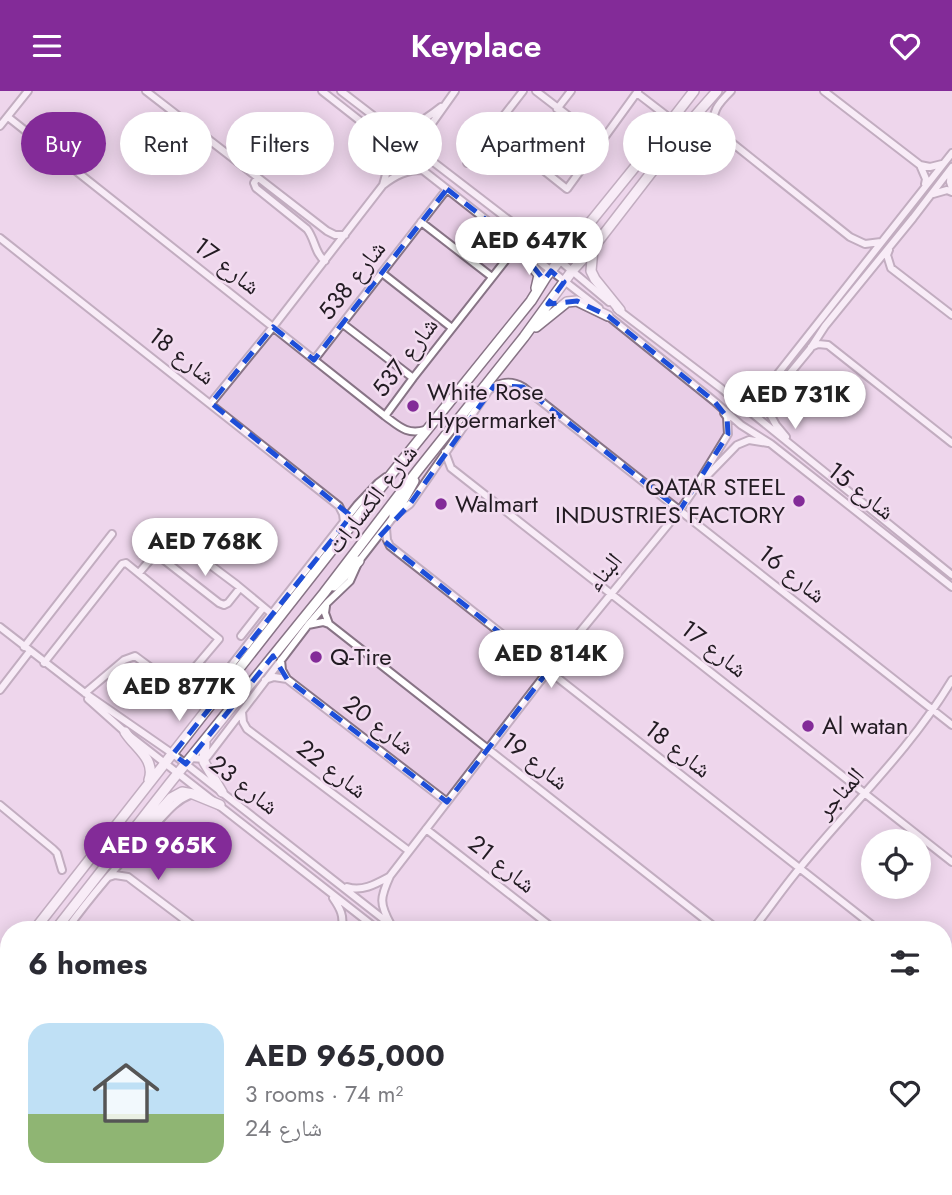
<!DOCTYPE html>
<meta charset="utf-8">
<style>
body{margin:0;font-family:Jost,"Noto Naskh Arabic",sans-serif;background:#f2f2f3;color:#2b2b33;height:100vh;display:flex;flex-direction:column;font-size:26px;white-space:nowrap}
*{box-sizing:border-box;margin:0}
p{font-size:23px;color:#7c7c81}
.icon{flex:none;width:38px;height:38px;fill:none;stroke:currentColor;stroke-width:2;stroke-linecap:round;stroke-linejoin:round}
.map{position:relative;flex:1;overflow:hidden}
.details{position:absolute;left:0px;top:830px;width:952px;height:275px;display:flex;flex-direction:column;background:#fff;border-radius:28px 28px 0 0;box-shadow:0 4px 18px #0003}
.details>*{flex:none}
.banner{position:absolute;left:21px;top:21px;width:910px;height:63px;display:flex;gap:14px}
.fabs{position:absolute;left:861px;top:738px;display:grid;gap:14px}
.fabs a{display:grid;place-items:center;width:70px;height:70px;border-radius:50%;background:#fff;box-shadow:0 4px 18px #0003;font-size:35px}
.price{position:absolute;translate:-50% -60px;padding:0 16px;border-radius:24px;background:#fff;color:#222;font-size:23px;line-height:46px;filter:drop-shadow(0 2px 4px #0008)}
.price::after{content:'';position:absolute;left:50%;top:42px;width:21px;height:16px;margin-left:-10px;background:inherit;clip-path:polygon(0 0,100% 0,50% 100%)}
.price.active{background:#832b98;color:#fff}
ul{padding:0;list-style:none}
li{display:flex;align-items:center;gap:21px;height:175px;padding:0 28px}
li span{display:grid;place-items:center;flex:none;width:196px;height:140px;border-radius:21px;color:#555}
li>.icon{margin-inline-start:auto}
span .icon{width:84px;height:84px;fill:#fffc;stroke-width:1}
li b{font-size:30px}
h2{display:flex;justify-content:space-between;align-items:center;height:84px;padding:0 28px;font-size:30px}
.tag{padding:0 24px;border-radius:32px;background:#fff;box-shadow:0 4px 18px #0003;font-size:24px;line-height:63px}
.tag.active{background:#832b98;color:#fff}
header{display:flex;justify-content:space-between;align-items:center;height:91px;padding:0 28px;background:#832b98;color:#fff;font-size:32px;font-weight:600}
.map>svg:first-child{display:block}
.built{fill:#e9cee7;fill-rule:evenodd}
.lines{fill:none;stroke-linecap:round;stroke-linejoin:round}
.street-casing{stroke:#887486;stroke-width:10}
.secondary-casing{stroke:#887486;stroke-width:12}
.street{stroke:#fff;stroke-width:6}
.secondary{stroke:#fff;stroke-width:9}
.marked{fill:none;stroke:#1d4ed8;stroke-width:5;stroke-dasharray:14 9;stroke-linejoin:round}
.poi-dot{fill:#832b98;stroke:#f2dcf0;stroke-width:2.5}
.labels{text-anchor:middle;stroke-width:5;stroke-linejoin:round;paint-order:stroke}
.street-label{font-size:24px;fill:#221b22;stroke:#f2dcf0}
.poi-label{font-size:24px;fill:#221b22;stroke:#f2dcf0;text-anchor:start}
</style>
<header><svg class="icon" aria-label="menu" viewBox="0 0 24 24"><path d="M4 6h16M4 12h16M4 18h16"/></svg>Keyplace<svg class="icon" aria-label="heart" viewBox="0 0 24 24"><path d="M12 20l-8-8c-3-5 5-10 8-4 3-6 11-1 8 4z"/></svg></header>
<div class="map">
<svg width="952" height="1104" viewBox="0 0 952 1104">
<rect width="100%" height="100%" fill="#f2dcf0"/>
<!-- built -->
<path class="built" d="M0 0H952V1104H0ZM873 751H919V796H873ZM9 838H943V1096H9Z"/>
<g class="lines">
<!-- street casing -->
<g class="street-casing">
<path id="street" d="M146 0 327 140 335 144H345
M322 0 513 150
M341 0 540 153 609 211
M536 0 601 50
M731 0C719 12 709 22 716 39L850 146 865 153 881 151
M824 0 920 74 926 88 925 93
M637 2 672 29
M557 18 571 0
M8 26 385 325C399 335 406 344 425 339
M0 35 28 0
M388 36C413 37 422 31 441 16
M493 39 567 98 638 0
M431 68 426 53 428 38 455 0
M467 72 523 0
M920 74 930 76 942 73
M951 78 950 91 952 97
M257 87 254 92 256 97 307 138C315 148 315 163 325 170
M383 94C387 79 393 66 385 52
M933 103 947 99 952 101
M421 131 492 186
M0 147 339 415 343 423 344 431
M522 157 599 217
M889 159 887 164 891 177 952 224
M382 182 452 237
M617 218 722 298 952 484
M607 224 714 310 741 334 771 353 952 496
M343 233 413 287
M811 256 818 253 828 254 952 352
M314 269 447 98
M728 300 749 306 765 299 952 62
M211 312 273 236 383 94C396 84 406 79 423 79
M385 325 413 287 509 165
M786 346 776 334 770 323 769 314 777 298 810 258 825 235 913 127 952 76
M445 361 451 377 952 771
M704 388 737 354 749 349 768 352
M386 437 387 449 390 455 877 838
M155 462 219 512 224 514 228 512 240 497
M139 482 165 451 169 449H177L237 494 272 523
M326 515 325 522 329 533 717 838
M308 534 323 531 329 533
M0 536 85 602 173 663 396 838
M241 545 263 517
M24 556 112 443
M281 569 282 579 287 588 447 711
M44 572 122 473 126 472 219 548 181 593 177 596 135 565 124 569 85 602
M265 589 274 586 287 588
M0 599 30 560
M88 608 125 641 377 838
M214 608 216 595 219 590 357 414 378 392 386 386
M242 621 243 631 247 638 409 760
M191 667 204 668 208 665 308 534 327 512 350 490 359 470 394 425 410 413 489 299C499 291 511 289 523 296L952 634
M0 714 53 758 57 762 62 779
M426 738 554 838
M109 786 115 784 128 786 197 838
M347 796C362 801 376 793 389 786
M333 807C340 817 345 826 341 838
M391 834C379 812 380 807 390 785L548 580 680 419 693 400 728 343 727 326 724 322
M67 838C93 802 122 769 153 736 164 725 174 710 190 704
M753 838C769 818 783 797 799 778 850 715 910 659 952 589
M943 890 952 897
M0 925 9 914
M0 944 9 952
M943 1016 952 1023
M0 1071 9 1078
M32 1096 43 1104
M190 1096 201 1104
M349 1096 361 1104
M524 1096 535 1104
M704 1096 715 1104
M719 1096 729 1104
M884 1096 894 1104
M139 1104 145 1096
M546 1104 552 1096
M946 1104 952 1096"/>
</g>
<!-- secondary casing -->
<g class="secondary-casing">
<path id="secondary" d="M512 149 539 184 536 197
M540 153C555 156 564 154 574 142
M593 158 591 180 595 188 620 219
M536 236 567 211 577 210 608 225
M394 425 414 390
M334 495 359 470
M125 641C135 657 156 668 149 689
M205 652 204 671 222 701
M139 732 153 727 171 707 182 701 193 703 220 714
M35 838 393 381 531 210 546 186 635 76 694 0
M56 838 170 692 324 502 418 379 524 246 572 180 593 157 695 25 717 0
M0 884 9 873
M0 910 9 899"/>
</g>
<!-- street -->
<use href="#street" class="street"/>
<!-- secondary -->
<use href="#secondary" class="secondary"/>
</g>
<!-- marked area -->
<path d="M0 0H952V1104H0ZM447 98 512 149 544 189 551 180 564 191 548 213 577 210 608 225 714 310 727 326 728 343 680 419 523 296 494 295 410 413 379 446 548 580 447 711 287 588 273 565 186 673 173 663 213 613 219 590 351 425 211 312 273 236 314 269Z" fill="#f2dcf0" fill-opacity=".55" fill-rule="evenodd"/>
<path class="marked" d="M447 98 512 149 544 189 551 180 564 191 548 213 577 210 608 225 714 310 727 326 728 343 680 419 523 296 494 295 410 413 379 446 548 580 447 711 287 588 273 565 186 673 173 663 213 613 219 590 351 425 211 312 273 236 314 269Z"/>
<!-- markers -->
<g class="poi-dot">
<circle cx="413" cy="315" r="7"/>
<circle cx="799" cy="410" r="7"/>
<circle cx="441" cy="413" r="7"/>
<circle cx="316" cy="566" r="7"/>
<circle cx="808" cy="635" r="7"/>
</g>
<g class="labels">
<!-- street labels -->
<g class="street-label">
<text transform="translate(227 175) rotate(38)" y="8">شارع 17</text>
<text transform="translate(352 189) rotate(-52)" y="8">شارع 538</text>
<text transform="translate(182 265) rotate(38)" y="8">شارع 18</text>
<text transform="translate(405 266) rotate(-53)" y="8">شارع 537</text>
<text transform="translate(861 400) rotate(38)" y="8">شارع 15</text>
<text transform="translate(372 408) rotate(-52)" y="8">شارع الكسارات</text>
<text transform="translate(604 481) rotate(-51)" y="8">البناء</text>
<text transform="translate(792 483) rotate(38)" y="8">شارع 16</text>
<text transform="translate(714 558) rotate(38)" y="8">شارع 17</text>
<text transform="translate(379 634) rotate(37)" y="8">شارع 20</text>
<text transform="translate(678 658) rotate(38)" y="8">شارع 18</text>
<text transform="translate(535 670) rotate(38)" y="8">شارع 19</text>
<text transform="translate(332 678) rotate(37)" y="8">شارع 22</text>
<text transform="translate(244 694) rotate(38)" y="8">شارع 23</text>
<text transform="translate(840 702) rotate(-49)" y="8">المناجر</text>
<text transform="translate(502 773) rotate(38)" y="8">شارع 21</text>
</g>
<!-- poi labels -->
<g class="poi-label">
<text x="427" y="309">White Rose<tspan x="427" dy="28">Hypermarket</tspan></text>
<text x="785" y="404" text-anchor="end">QATAR STEEL<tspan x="785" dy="28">INDUSTRIES FACTORY</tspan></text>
<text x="455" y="421">Walmart</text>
<text x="330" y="574">Q-Tire</text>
<text x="822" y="643">Al watan</text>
</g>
</g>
</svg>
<div class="fabs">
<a><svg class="icon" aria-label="locate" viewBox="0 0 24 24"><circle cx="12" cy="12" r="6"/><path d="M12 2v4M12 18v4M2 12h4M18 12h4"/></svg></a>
</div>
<b class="price" style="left:529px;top:186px">AED 647K</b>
<b class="price" style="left:795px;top:340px">AED 731K</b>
<b class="price" style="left:205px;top:487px">AED 768K</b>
<b class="price" style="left:551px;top:599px">AED 814K</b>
<b class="price" style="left:179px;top:632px">AED 877K</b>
<b class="price active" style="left:158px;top:791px">AED 965K</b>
<div class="banner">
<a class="tag active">Buy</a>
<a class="tag">Rent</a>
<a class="tag">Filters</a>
<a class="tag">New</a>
<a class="tag">Apartment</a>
<a class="tag">House</a>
</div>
<section class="details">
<h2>6 homes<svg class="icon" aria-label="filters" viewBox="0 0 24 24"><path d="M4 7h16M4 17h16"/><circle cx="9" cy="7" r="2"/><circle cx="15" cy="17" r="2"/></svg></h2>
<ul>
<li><span style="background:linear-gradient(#bfe0f5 65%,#8fb573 0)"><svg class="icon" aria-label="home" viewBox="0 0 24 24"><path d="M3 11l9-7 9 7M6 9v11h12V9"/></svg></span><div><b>AED 965,000</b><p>3 rooms · 74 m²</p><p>شارع 24</p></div><svg class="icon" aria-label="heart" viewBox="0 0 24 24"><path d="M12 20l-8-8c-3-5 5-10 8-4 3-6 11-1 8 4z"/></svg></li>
</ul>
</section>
</div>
